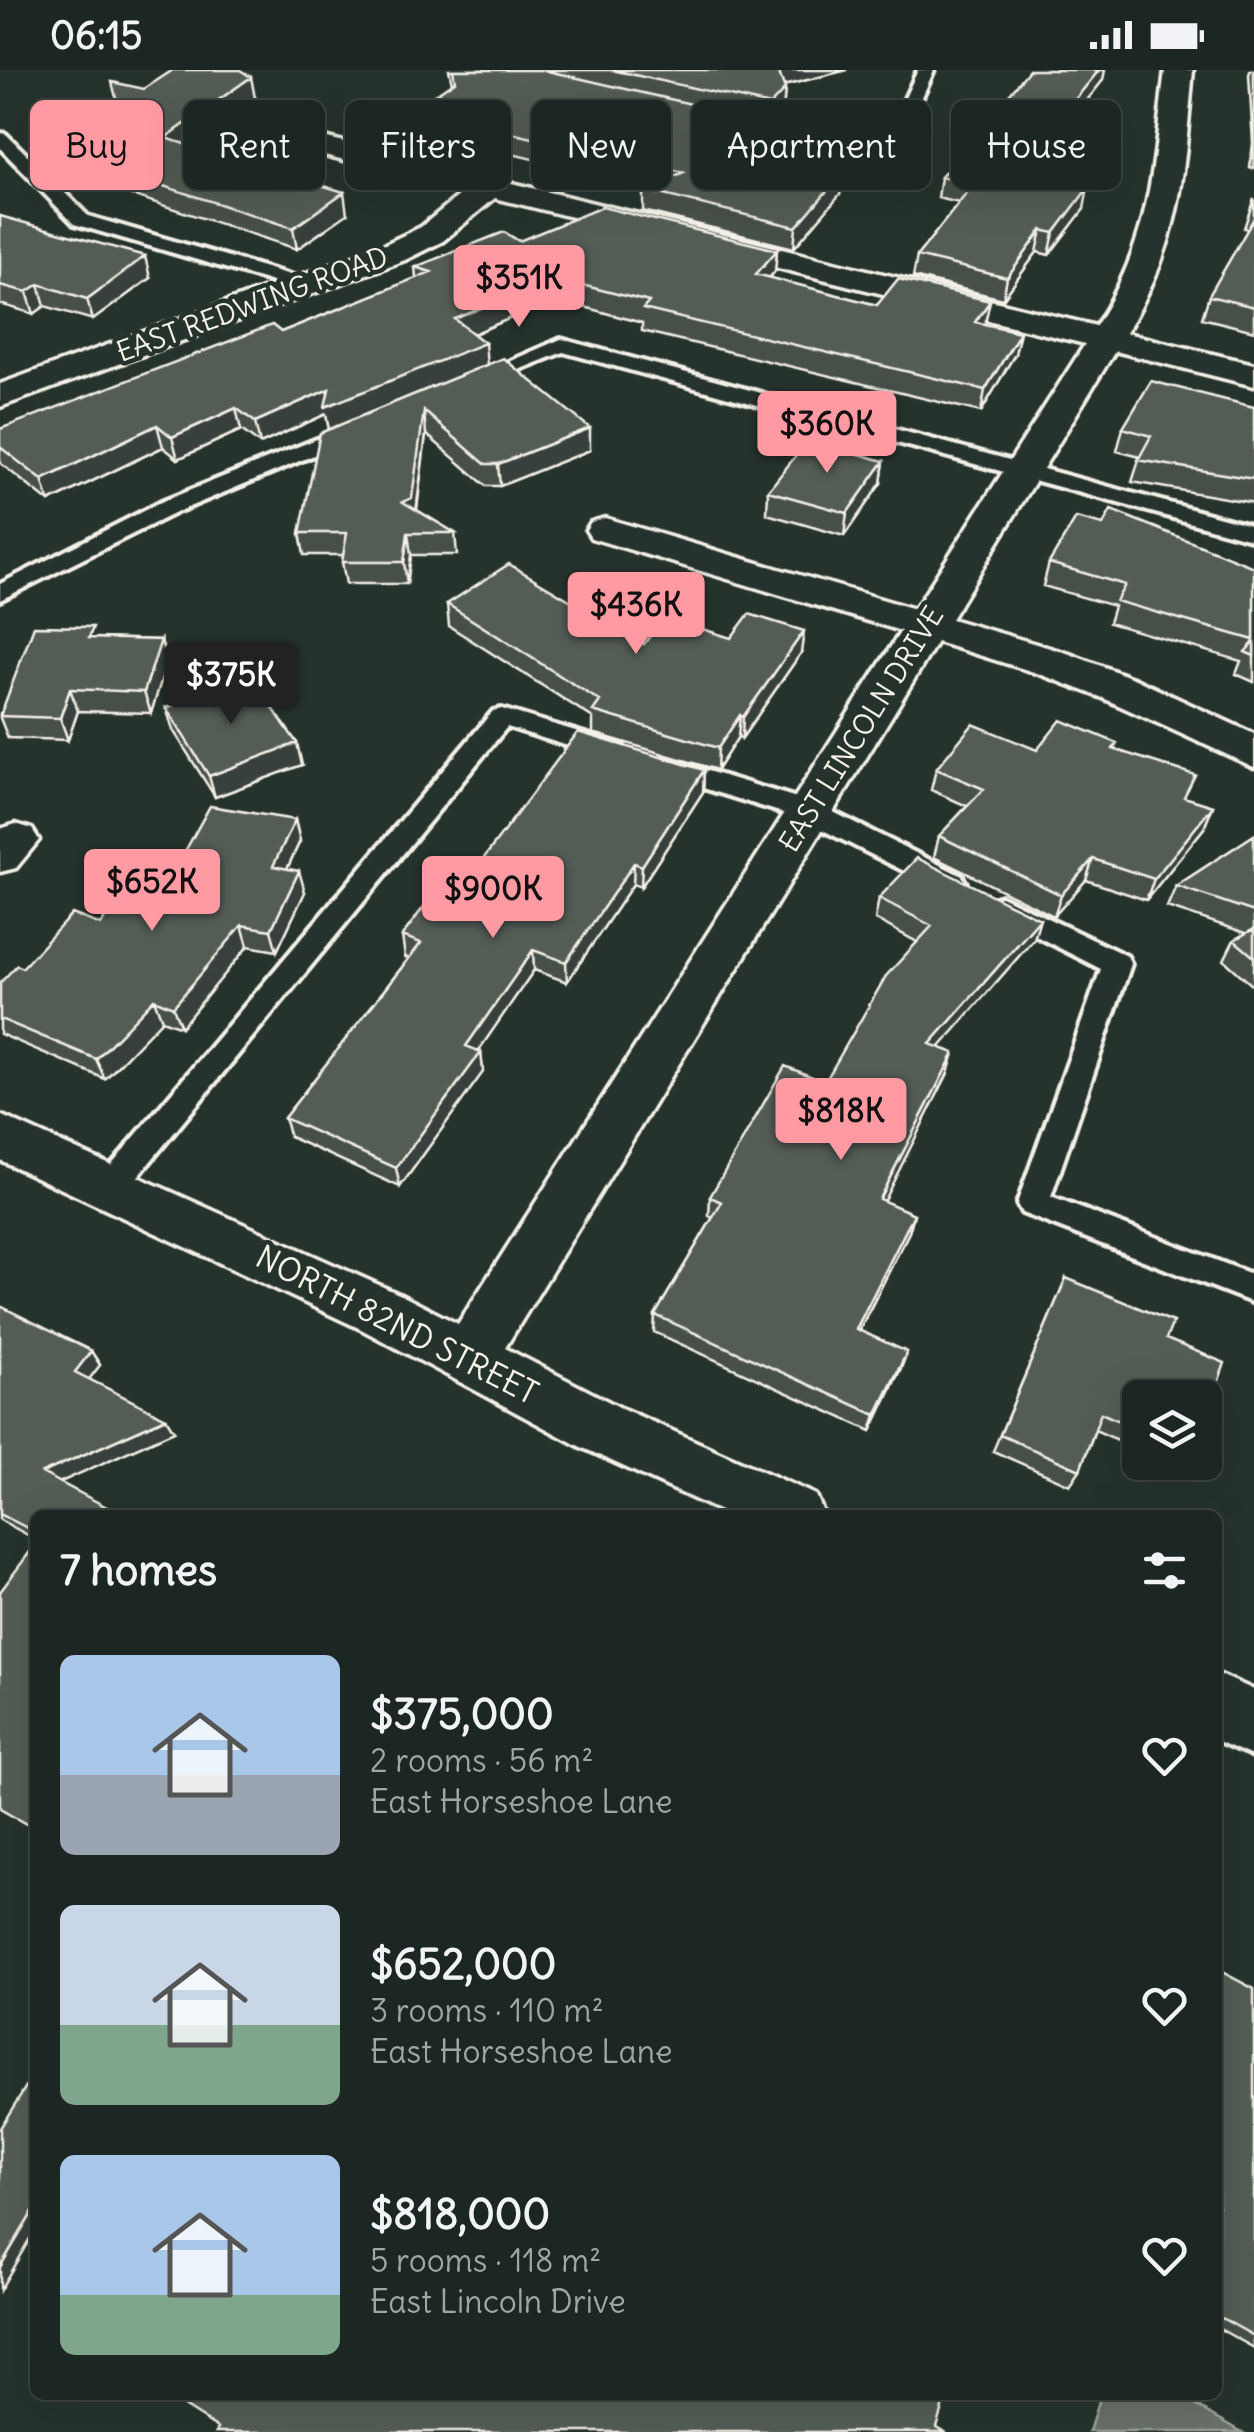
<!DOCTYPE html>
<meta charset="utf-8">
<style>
body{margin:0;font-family:Delius,sans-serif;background:#252e2a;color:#f1f3f6;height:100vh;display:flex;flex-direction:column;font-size:38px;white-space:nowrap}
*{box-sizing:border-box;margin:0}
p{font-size:32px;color:#a0a5a5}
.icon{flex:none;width:55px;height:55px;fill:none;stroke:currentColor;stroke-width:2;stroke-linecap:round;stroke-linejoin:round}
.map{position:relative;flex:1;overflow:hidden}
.side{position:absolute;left:30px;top:1440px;width:1192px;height:890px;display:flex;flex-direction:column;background:#1c2622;border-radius:15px;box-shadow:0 10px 40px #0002,0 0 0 2px #3a4340}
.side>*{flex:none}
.guide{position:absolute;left:30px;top:30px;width:1195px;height:90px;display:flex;gap:20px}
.controls{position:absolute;left:1122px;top:1310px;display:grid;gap:20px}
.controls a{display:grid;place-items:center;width:100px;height:100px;border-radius:15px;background:#1c2622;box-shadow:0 10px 40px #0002,0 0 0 2px #3a4340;font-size:50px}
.price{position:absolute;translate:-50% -85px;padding:0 22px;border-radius:10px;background:#ff9aa2;color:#111;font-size:32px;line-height:65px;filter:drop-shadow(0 2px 5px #0008)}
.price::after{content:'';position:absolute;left:50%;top:60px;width:30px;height:22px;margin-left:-15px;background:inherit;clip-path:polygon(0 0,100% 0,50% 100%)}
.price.active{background:#222;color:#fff}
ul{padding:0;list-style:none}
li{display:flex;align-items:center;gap:30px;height:250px;padding:0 30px}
li span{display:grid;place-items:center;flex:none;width:280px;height:200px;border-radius:15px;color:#555}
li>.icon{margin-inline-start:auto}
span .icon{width:120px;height:120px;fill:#fffc;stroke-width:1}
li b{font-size:42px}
h2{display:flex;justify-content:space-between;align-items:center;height:120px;padding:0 30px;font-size:42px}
.chip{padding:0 35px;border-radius:15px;background:#1c2622;box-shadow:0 10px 40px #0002,0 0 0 2px #3a4340;font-size:35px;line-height:90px}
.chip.active{background:#ff9aa2;color:#111}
.status{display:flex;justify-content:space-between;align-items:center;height:70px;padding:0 50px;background:#1c2622;direction:ltr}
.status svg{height:28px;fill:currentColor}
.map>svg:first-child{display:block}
.water{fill:#676f68;stroke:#9fa39b;stroke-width:2.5}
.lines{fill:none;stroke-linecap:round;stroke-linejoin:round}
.service-casing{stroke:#f4f1e8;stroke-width:8}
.minor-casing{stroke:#f4f1e8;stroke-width:7}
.service{fill:#26332d;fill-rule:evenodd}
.minor{fill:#26332d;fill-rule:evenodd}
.wall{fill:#474f49;stroke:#f4f1e8;stroke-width:2.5}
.shaded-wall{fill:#39403c;stroke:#f4f1e8;stroke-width:2.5}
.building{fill:#525c55;stroke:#f4f1e8;stroke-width:2.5}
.labels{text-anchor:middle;stroke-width:9;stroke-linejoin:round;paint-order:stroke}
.far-street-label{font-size:28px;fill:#f4f1e8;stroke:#26332d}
.street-label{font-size:32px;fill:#f4f1e8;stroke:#26332d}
</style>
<div class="status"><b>06:15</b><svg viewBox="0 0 49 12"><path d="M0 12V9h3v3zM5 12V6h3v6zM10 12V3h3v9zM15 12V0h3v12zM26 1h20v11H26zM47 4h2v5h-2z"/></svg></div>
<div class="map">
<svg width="1254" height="2362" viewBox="0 0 1254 2362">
<rect width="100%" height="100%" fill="#26332d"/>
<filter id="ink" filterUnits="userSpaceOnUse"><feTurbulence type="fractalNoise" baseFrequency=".01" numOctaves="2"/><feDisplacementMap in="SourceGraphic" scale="20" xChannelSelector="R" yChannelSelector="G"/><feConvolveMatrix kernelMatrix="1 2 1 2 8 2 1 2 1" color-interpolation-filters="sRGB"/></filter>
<g filter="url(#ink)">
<!-- water -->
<path class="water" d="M1100 2325H1178L1242 2362H1089Z"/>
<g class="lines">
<!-- service casing -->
<g class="service-casing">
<path id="service" d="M918 0H934L898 81 869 93 713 58 704 53 713 48 868 82 882 78Z
M0 63 6 64 88 146 311 211 314 215 304 221 297 219 74 154 0 78Z
M561 269 1254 456V470L563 282 481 315H467L464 311Z
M359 352 370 358 367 363 177 442 0 530V514L161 432Z
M502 639 622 675 626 681 613 690 507 657 122 1126 111 1130 100 1126 95 1117 100 1108 493 641Z
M664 688 817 734 962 806 966 813 962 820H942L799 748 655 703 651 697 655 691Z
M1001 826 1127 886 1131 894 1051 1127 1254 1205V1233L1022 1143 1017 1134 1101 899 991 843 987 836 991 829Z"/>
</g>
<!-- minor casing -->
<g class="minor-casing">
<path id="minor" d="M1165 0H1193C1183 106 1183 169 1126 263L1254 294V316L1115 281 951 549 1067 583 1133 608 1254 664V697L1103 628 1037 603 937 572 505 1278 621 1338 816 1425 824 1445H729L579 1376 361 1259 0 1090V1045L401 1225 458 1254 901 561 591 468 586 460 591 452 605 448 915 539 1085 274 495 128 443 171 405 190 0 337V314L381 176 421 157 466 120 292 77 288 71 292 65 303 62 1096 256C1151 170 1153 98 1165 0Z
M16 754 32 759 39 770 16 798 0 802V759Z
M1218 1604 1254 1620V1687L1218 1671Z"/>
</g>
<!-- service -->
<use href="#service" class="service"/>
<!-- minor -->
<use href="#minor" class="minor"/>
</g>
<!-- wall -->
<path class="wall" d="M449 0H847L783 16 785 19 783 40 769 56 757 53 756 70 746 82 843 102 840 124 794 178 643 141V120L651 117 415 61 412 40 452 13Z
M1250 0H1254V98H1250L1253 73 1249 5Z
M1103 10 1084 34 1093 57 1104 60 1099 81 1075 114 1084 139 1049 185 1037 182 1003 229 913 207 917 186 959 133 938 128 941 107Z
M144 19 255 28 189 75 347 144 297 179 55 100 49 79 123 55Z
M1254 128V261L1202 248 1209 226 1248 159 1244 158Z
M0 146 150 208 93 250 45 236 34 244 0 234Z
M519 171 777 180 775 201 770 208 877 235 985 254 1015 284 981 342 642 261V253L555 229 474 264 487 295 590 380 500 416H486L426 364 417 440 455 463 457 485H411L407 514H346L342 492 343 485H304L300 463 329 360 326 344 260 374 241 360 178 389 163 377 49 432 0 393V359L281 262 416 208 415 197Z
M1254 337V433L1132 412 1140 387 1117 381 1123 358Z
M884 391 881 413 844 466 767 444 768 421Z
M1049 493 1254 497V612L1236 604 1241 591 1109 553 1114 536 1043 516Z
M447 534 644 574 731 568 801 583 742 668 738 667 717 700 593 663V648L449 556Z
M97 568 161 570 167 592 151 643 78 641 68 670 8 668 0 648V643Z
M166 638 302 695 215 727 173 660Z
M1115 679 1186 728 1213 736 1204 758 1146 830 1086 810 1054 846 934 787 939 766 967 736 931 720 936 699 1037 680Z
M704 700 703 722 641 817 633 814 567 912 534 900 478 981 481 982 483 1002 400 1117 290 1067 284 1048 409 888 405 887 402 866 457 824Z
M295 750 300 771 287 799 305 822 277 881 248 876 181 957 162 950 105 1009 0 964V913L22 898 101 855 178 794Z
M1254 765V917L1224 890 1234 870 1246 863 1167 837 1176 816Z
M879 828 1040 849 1034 869 939 977 948 1003 883 1131 914 1144 909 1162 859 1261 907 1282 901 1298 871 1361 654 1262 655 1245 713 1147 709 1146 710 1127 825 1012 917 872 875 849Z
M1066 1208 1140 1328V1380L1095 1360 1080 1400 1070 1415 993 1381Z
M0 1236 91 1281 100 1295 89 1309 174 1361 59 1412 35 1445V1469L0 1450Z
M1170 1392H1187L1183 1398Z
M1218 1900 1254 1919V2278L1218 2258Z"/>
<!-- shaded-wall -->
<path class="shaded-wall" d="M777 0H847L775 18Z
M1099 0H1105L1103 10 1069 53 1073 32Z
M251 7 255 28 170 89 165 68Z
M785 19 783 40 769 56 770 35Z
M1098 37 1093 58 1084 56Z
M757 49 756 70 721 109 722 87Z
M1104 60 1099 81 1061 134 1066 112Z
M843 102 840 124 794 178 796 157Z
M1088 118 1084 139 1049 185 1054 163Z
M344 122 347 144 297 179 293 158Z
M1042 160 1037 182 1003 229 1007 208Z
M777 180 775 201 754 226 756 204Z
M145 186 150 208 93 250 87 229Z
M554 208 555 229 457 271 455 249Z
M39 214 45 236 34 244 27 222Z
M990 231 985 253 971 274 975 252Z
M1020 262 1015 284 981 342 985 320Z
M485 273 487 295 329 360 326 344 260 374 255 352 329 319Z
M236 338 241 360 178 389 172 367Z
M424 341 426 364 415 450 403 432Z
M157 355 163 377 49 432 42 410Z
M590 358V380L500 416 498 394Z
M884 391 881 413 844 466 847 443Z
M408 463 411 485 407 514 404 492Z
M804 561 801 583 742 668 743 647Z
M161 570 167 592 151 643 144 622Z
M70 619 78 641 68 670 60 648Z
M740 645 738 667 717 700 718 678Z
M297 673 302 695 215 727 209 706Z
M704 700 703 722 641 817 642 796Z
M1213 736 1204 758 1146 830 1154 809Z
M295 750 300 771 278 818 273 796Z
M1093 789 1086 810 1054 846 1061 825Z
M634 793 633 814 567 912 566 892Z
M299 801 305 822 277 881 271 860Z
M1040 849 1034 869 925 994 930 974Z
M242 855 248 876 181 957 173 937Z
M533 880 534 900 468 996 466 976Z
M154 929 162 950 105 1009 96 989Z
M481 982 483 1002 400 1117 396 1098Z
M954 983 948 1003 875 1148 879 1129Z
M914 1144 909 1162 851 1276 856 1259Z
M91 1281 100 1295 84 1316 75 1302Z
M907 1282 901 1298 871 1361 876 1345Z
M166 1348 174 1361 52 1416 42 1403Z
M35 2138V2160L0 2220V2197Z"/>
<!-- building -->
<path class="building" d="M173 0H240L251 7 165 68 344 122 293 158 49 79 63 36 123 55 112 12 144 19Z
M453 0H543L757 49 722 87 739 80 843 102 796 157 643 120 684 103 412 40 455 11Z
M612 0H778L785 19 770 35Z
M1029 0H1099L1073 32 1098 37 1084 56 1104 60 1066 112 1088 118 1054 163 1042 160 1007 208 917 186 974 114 941 107Z
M602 137 777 180 756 204 877 235 898 209 990 231 975 252 1020 262 985 320 643 239 649 232 554 208 455 249 485 273 325 337 329 319 255 352 236 338 172 367 157 355 42 410 0 377V359L272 255 281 262 431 202 415 197 504 162 519 171Z
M0 146 145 186 87 229 39 214 27 222 0 215Z
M1254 148V237L1209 226Z
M503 288 590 358 498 394H485L424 341 412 428 403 432 455 463H408L404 492H342L347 463H300L320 363Z
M1151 311 1254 337V409L1138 390 1151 366 1123 358Z
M808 370 884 391 847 443 768 421Z
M1111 440 1254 497V570L1116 531 1125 515 1049 493 1076 448 1103 455Z
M509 494 644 574 664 547 731 568 749 544 804 561 743 647 740 645 718 678 593 641 600 631 447 534Z
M34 556 93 557 89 568 161 570 144 622 70 619 60 648 0 646Z
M1254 572V586L1245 582Z
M252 608 297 673 209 706 166 638Z
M1061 650 1117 673 1113 679 1195 705 1184 727 1213 736 1154 809 1093 789 1061 825 939 766 984 719 936 699 973 654 1037 680Z
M578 662 704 700 642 796 634 793 566 892 533 880 466 976 481 982 396 1098 284 1048 421 873 402 866 438 818 457 824Z
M210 736 295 750 273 796 299 801 271 860 242 855 173 937 154 929 96 989 0 949V913L17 895 22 898 72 844 101 855 139 787 178 794Z
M1254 765V842L1176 816Z
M917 788 1040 849 930 974 954 983 879 1129 914 1144 856 1259 907 1282 876 1345 655 1245 722 1132 710 1127 785 996 825 1012 886 906 932 856 879 828Z
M1254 859V887L1234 870Z
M1066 1208 1173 1252 1166 1269 1225 1293 1205 1351V1328H1140V1360L1101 1343 1080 1400 1000 1365Z
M0 1236 91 1281 75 1302 166 1348 42 1403 122 1445H35V1462L0 1444Z
M35 1475V1759L0 1739V1522Z
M1218 1900 1254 1919V2266L1218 2246Z
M35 2002V2138L0 2197V2058Z
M166 2325H946L936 2357 945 2362H216L218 2358Z"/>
</g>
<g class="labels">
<!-- far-street labels -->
<g class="far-street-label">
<text transform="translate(252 234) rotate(-20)" y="10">EAST REDWING ROAD</text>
<text transform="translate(861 659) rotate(-58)" y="10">EAST LINCOLN DRIVE</text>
</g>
<!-- street labels -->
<g class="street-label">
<text transform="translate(397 1255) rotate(27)" y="11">NORTH 82ND STREET</text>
</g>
</g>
</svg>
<div class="controls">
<a><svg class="icon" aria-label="layers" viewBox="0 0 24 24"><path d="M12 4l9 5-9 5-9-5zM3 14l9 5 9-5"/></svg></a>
</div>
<b class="price" style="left:519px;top:260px">$351K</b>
<b class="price" style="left:827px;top:406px">$360K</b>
<b class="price" style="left:636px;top:587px">$436K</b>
<b class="price active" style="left:231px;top:657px">$375K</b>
<b class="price" style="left:152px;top:864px">$652K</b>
<b class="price" style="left:493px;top:871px">$900K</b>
<b class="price" style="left:841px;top:1093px">$818K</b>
<div class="guide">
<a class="chip active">Buy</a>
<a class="chip">Rent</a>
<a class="chip">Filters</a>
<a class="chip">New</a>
<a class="chip">Apartment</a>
<a class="chip">House</a>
</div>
<section class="side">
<h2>7 homes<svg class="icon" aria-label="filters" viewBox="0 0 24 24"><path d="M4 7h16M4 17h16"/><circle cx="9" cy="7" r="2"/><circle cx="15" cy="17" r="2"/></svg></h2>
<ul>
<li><span style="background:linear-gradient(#a9c7e8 60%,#9aa5b1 0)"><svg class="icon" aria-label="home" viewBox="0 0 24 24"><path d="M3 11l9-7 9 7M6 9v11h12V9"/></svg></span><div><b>$375,000</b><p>2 rooms · 56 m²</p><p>East Horseshoe Lane</p></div><svg class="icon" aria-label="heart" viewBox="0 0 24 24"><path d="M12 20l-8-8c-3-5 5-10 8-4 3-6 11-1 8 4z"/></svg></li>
<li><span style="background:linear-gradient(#c9d6e8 60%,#7fa58c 0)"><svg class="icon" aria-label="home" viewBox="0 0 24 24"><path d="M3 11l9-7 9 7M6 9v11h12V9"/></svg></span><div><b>$652,000</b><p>3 rooms · 110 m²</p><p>East Horseshoe Lane</p></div><svg class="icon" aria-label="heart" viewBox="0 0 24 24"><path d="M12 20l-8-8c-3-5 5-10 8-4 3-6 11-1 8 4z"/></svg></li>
<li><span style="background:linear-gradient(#a9c7e8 70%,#7fa58c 0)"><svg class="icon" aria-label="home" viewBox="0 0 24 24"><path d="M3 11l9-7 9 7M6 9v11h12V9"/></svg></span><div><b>$818,000</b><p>5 rooms · 118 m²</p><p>East Lincoln Drive</p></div><svg class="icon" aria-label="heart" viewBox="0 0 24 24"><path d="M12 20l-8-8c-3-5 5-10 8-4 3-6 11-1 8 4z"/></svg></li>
</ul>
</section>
</div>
